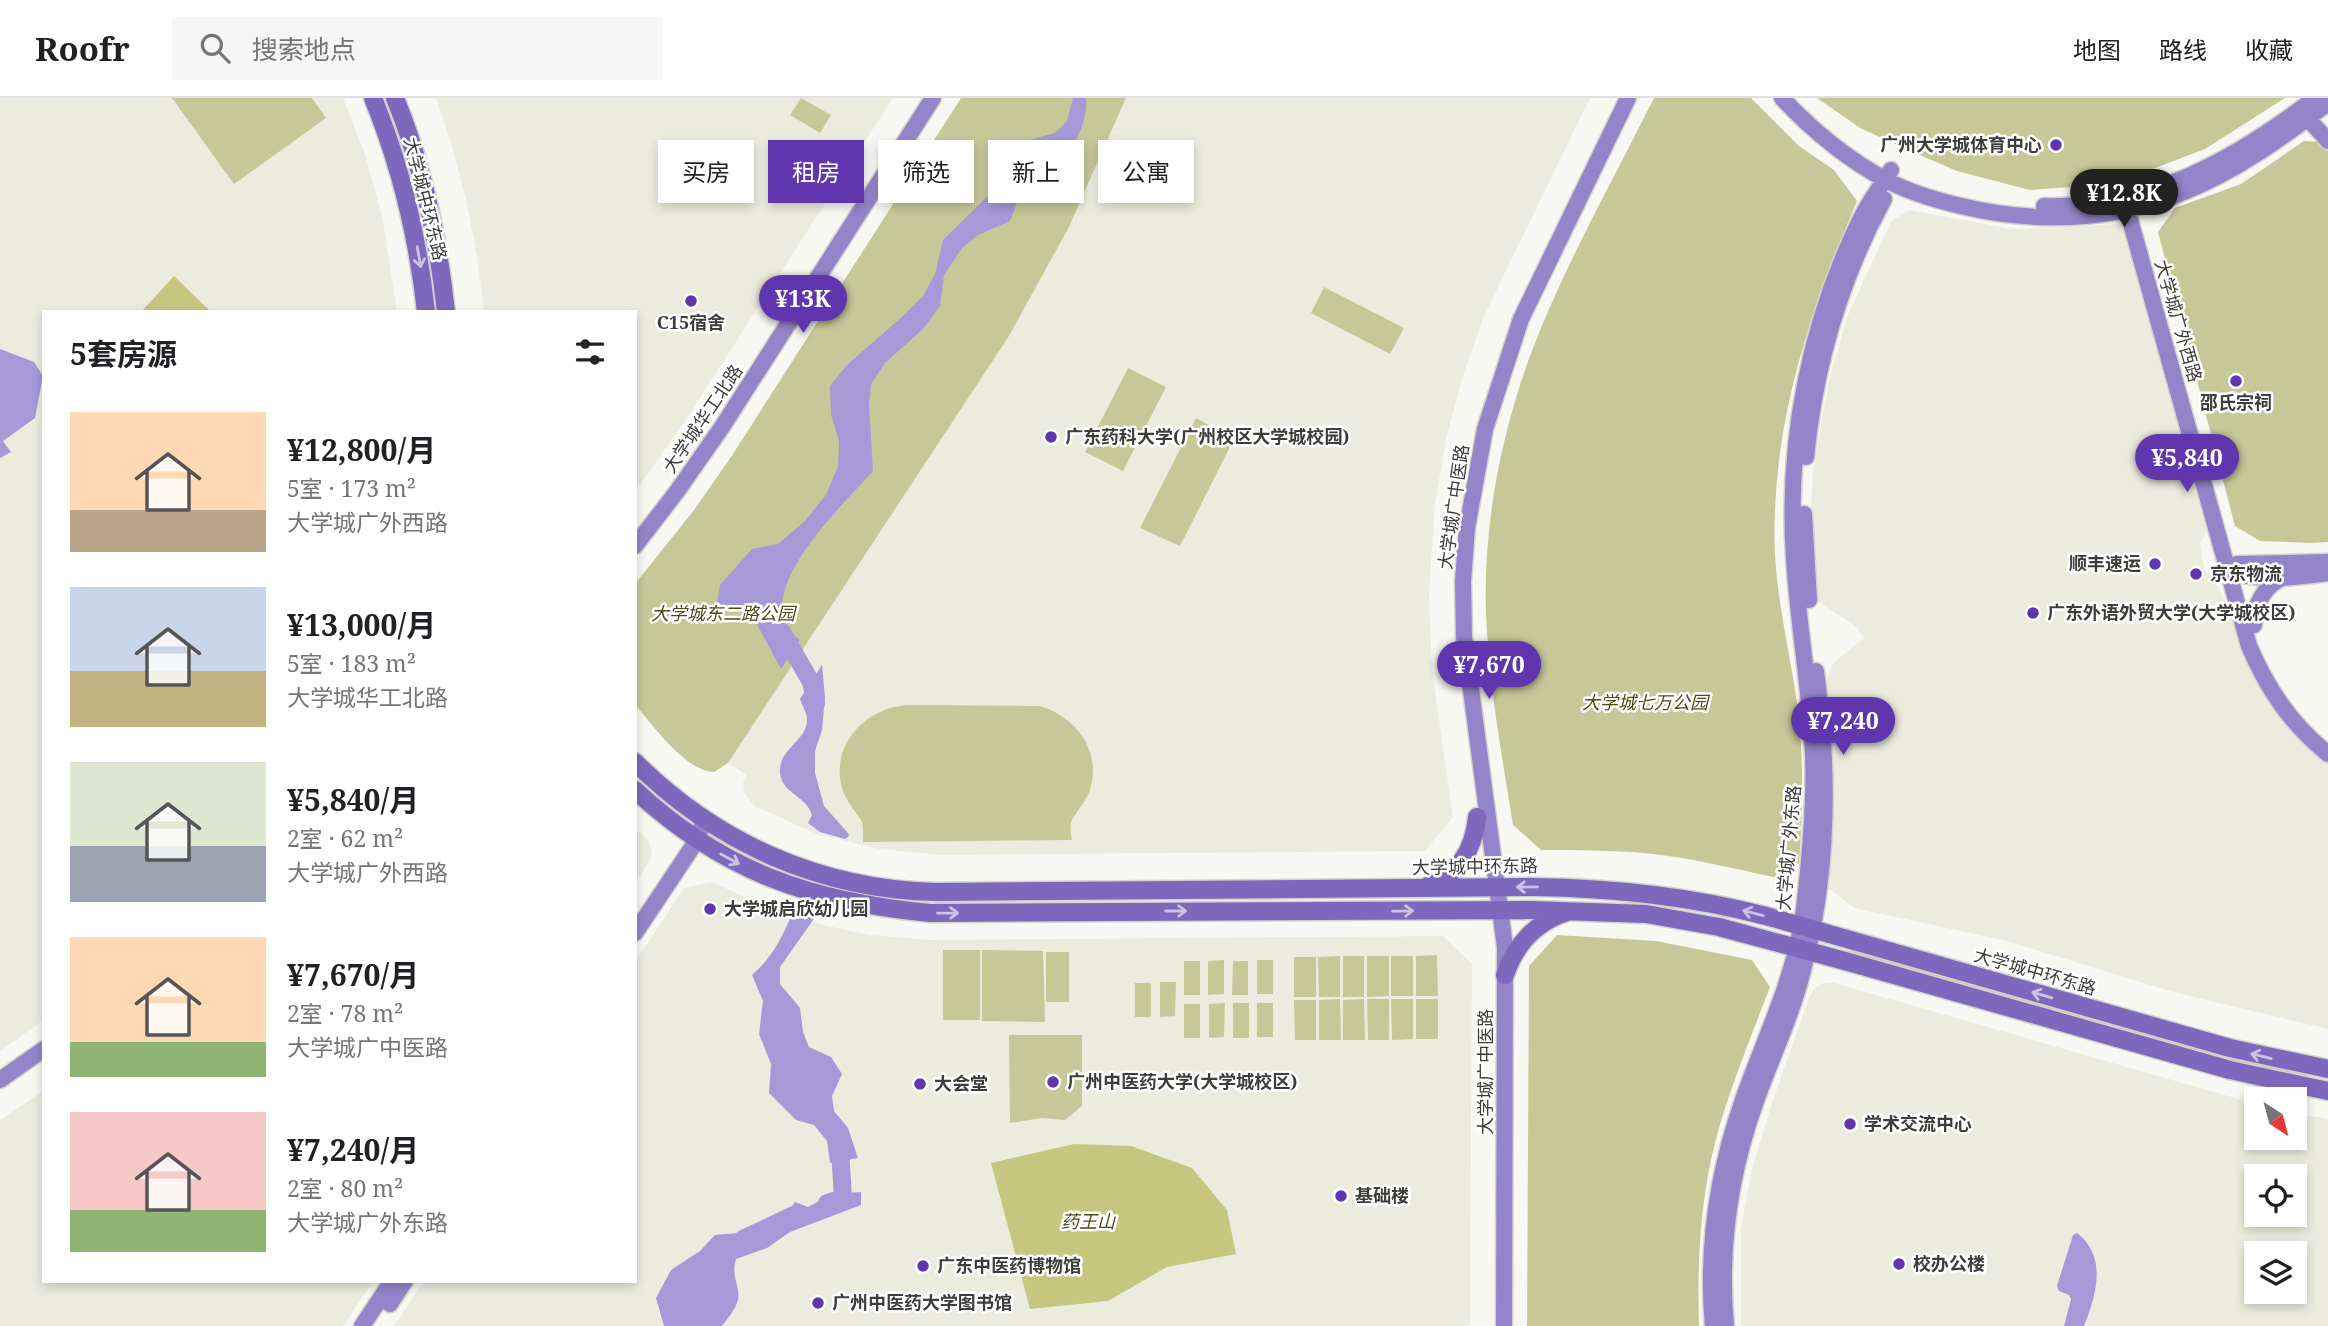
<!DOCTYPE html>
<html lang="zh">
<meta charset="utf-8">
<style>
body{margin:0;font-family:"Noto Serif","Noto Sans SC",serif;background:#f6f6f6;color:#202124;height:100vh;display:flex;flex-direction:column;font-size:26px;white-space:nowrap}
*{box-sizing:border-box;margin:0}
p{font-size:23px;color:#757577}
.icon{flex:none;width:38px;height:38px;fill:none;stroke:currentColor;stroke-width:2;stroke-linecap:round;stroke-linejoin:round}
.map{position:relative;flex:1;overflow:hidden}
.panel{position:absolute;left:42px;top:212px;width:595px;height:973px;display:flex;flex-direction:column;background:#fff;border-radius:0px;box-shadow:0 4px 10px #0003}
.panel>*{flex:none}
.banner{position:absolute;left:658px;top:42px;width:665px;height:63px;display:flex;gap:14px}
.needle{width:46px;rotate:144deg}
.buttons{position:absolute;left:2244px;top:989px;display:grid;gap:14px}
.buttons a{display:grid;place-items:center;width:63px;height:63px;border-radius:0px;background:#fff;box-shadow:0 4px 10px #0003;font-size:35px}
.price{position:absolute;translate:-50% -60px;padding:0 16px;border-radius:24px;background:#5f36ae;color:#fff;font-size:23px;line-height:46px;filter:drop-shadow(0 2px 4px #0008)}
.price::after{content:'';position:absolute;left:50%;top:42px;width:21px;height:16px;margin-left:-10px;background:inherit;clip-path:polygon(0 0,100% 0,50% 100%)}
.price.active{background:#222;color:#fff}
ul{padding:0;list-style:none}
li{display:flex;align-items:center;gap:21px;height:175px;padding:0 28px}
li span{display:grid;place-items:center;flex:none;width:196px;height:140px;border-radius:0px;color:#555}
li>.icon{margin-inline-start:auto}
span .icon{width:84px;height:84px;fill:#fffc;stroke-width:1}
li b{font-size:30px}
h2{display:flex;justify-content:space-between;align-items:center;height:84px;padding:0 28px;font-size:30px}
.chip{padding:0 24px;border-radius:0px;background:#fff;box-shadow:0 4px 10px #0003;font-size:24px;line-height:63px}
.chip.active{background:#5f36ae;color:#fff}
header{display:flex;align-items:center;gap:42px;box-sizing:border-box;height:98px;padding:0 35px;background:#fff;border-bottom:2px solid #e0e0e0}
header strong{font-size:33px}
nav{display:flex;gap:38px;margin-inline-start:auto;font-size:24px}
.search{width:490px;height:63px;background:#f6f6f6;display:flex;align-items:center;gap:18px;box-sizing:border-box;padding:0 24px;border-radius:0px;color:#757577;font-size:26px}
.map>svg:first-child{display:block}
.built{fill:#ececde;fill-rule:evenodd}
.green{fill:#c7c898}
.forest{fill:#c7c680}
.water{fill:#a699d8}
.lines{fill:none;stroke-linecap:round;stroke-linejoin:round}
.river{stroke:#a699d8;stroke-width:18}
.secondary-casing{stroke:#d3d3cd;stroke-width:19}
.primary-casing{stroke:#d3d3cd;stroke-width:21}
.secondary{stroke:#9485ca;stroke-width:16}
.primary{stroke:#7d68bd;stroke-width:18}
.oneway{stroke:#cbc3e5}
.poi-dot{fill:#5f36ae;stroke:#fff;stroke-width:2.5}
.labels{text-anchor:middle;stroke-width:5;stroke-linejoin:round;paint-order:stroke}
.poi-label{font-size:18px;font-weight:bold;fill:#3d3d3b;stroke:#fff;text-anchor:start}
.street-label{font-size:18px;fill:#3d3d3b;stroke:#fff}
.park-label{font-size:18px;font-style:italic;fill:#4d4c17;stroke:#fff}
</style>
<header>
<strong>Roofr</strong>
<div class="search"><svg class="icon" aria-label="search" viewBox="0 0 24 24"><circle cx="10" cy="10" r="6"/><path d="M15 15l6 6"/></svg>搜索地点</div>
<nav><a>地图</a><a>路线</a><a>收藏</a></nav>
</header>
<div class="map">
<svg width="2328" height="1228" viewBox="0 0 2328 1228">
<rect width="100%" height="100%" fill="#f8f8f2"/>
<!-- built -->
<path class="built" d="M0 0H343L365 56 382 118 397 213 44 214V922L0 953Z
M436 0H893L685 323 635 394V214L484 213 477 159 466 101 452 48Z
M1126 0H1590L1483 220 1462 281 1446 341 1435 406 1429 496 1432 572 1453 719 1425 753 940 757 879 751 817 736 754 708 744 694 743 685 746 677 728 665 1009 238 1069 129Z
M1910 112 2011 131 2125 126 2211 426 2200 445 2204 471 2216 485 2276 606 2328 654V931L2173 894 2007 843 1854 810 1827 789 1832 688 1827 582 1833 565 1864 540 1855 528 1816 502 1810 421 1813 375 1828 287 1847 219 1891 123Z
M635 730 649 743 652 754 650 762 635 786Z
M712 784 766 809 823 827 870 837 930 842 1443 838 1472 866 1470 1228H394L424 1183H635V864L684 790Z
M1823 885H1834L2256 1006V1040H2294V1015L2328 1021V1228H1741V1131L1752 1071 1773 1002 1809 900 1815 890ZM2256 1078H2294V1116H2256ZM2256 1155H2294V1194H2256Z
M44 992V1183H373L343 1228H0V1022Z"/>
<!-- green -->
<path class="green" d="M172 0H312L326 20 234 86Z
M801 0 831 17 820 35 790 17Z
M961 0H1126L1069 129 1009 238 728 665 714 674C687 674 652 627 635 606V486L694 412 731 359Z
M1654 0H1751L1799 48 1834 72 1857 103C1808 218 1770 330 1775 458 1778 507 1790 556 1797 605 1804 659 1803 711 1799 765L1779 780C1739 772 1700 762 1661 757 1621 752 1581 752 1541 752L1513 727C1502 658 1489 588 1486 517 1483 429 1500 340 1530 258 1563 170 1612 84 1654 0Z
M1817 0H2285L2205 51 2142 75 2071 89 2030 92 1957 73 1924 59 1860 30Z
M2304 43 2325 44 2328 47V444L2311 445 2260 443 2235 428 2158 134 2175 110 2241 86Z
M1324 189 1404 230 1390 256 1311 215Z
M1128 270 1166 289 1123 373 1085 354Z
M1196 320 1234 341 1180 448 1140 430Z
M907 607 1039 608C1076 618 1102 653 1090 692 1086 704 1073 717 1071 725 1070 731 1071 737 1072 742L863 744C863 738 864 728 861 722 854 711 846 703 842 690 830 646 866 610 907 607Z
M1557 837 1656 843 1752 862 1770 889C1751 939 1730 989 1716 1041 1700 1102 1697 1165 1699 1228H1527L1529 868Z
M943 852H980V922H943Z
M982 852 1043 853 1045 924 982 923Z
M1851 852 2307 975 2309 979 2308 980 2227 965 1850 858Z
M1046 854H1069V904H1046Z
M1437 857 1438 898H1416V858Z
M1340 858V899H1319L1318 859Z
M1343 858H1364V899H1343Z
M1367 858H1389V898L1367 899Z
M1391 858H1413V898H1391Z
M1294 859H1316V899H1294Z
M1224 862V896L1208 897V863Z
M1257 862H1273V896H1257Z
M1184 863H1200V897H1184Z
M1233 863H1248V897H1232Z
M1160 884H1176L1175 918 1160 919Z
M1135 885H1151V919H1135Z
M1340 901 1341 942H1319V902Z
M1364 901 1365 942H1343V902Z
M1367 901H1389V942H1368Z
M1391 901H1413V941L1392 942Z
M1416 901H1438V941H1416Z
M1294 902H1316V942H1295Z
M1225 905 1224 939 1209 940V906Z
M1233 905H1249V940H1233Z
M1257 905H1273V939H1257Z
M1184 906H1200V940H1184Z
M1009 937H1082V1008L1065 1022 1042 1020 1010 1025Z"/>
<!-- forest -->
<path class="forest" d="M174 178 210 213H142Z
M1074 1046 1131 1048 1192 1070 1227 1112 1236 1156 1167 1169 1108 1203 1030 1211 991 1065Z"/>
<!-- water -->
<path class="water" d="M1073 0H1086C1088 24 1073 54 1055 70 1046 77 1034 79 1027 88 1018 98 1015 111 1010 123L978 137 962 150 944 177 940 208 923 231 885 265 871 286 869 307 873 373C845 405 759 484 788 531 791 535 796 539 800 542L781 571 754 521 741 514 717 507 720 487 752 451 778 446 805 423 826 397 838 368 839 343 831 317 830 288 847 267 902 219 923 198 935 176 943 142 996 90 998 76 1029 42 1055 35 1067 23Z
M0 251 34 264 43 278 35 320 3 343 11 354 0 360Z
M822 567 825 599 822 632 815 653V675L824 708 848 735 849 738 845 741 820 734 808 725 812 717C806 697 782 696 780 675 778 651 807 643 807 622 807 614 802 608 800 601Z
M796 806 818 815 780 869V886L800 910 803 934 809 949 831 959 842 976 832 998 834 1013 848 1030 858 1060 830 1065 827 1043 814 1027 796 1022 769 995 771 966 759 936 763 903 752 877C775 857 785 834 796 806Z
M861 1094V1107L790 1134 767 1150 736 1161C732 1175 736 1180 738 1193 741 1206 729 1218 722 1228H664L656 1200 671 1172 700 1153 715 1137C751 1133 773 1138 795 1104L808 1109 832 1096Z
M2077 1135C2108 1159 2096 1198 2084 1228H2064L2071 1201 2069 1197 2059 1193 2057 1188 2073 1137Z"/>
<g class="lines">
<!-- river -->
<path class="river" d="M782 534 811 584 816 606
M827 1105 843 1100 840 1052 837 1041
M743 1141 794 1117"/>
<!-- secondary casing -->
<g class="secondary-casing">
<path id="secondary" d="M1782 0C1812 32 1847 61 1886 82 1909 94 1935 102 1961 108 2036 126 2112 123 2184 94 2237 73 2283 39 2328 5
M2302 14 2328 43
M2129 99 2127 111 2249 548C2268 592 2291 626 2328 656
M2044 108C2147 111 2236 61 2315 0
M1806 359C1815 268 1841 180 1884 101
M1804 416 1809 502
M635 448 678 392 722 329 933 0
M2228 472 2237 466 2328 464
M2228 472C2257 485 2297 479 2328 475
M2254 527C2254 506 2265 487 2284 479
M635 835 697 742 704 722
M0 982 44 951
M390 1206 405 1183
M362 1228 392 1183
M1504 1228 1505 849 1464 539 1463 483 1467 430 1485 331 1521 221 1628 0
M1713 1228C1706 1150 1718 1072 1744 999 1766 937 1796 877 1804 811 1810 760 1815 708 1813 656 1810 590 1798 525 1794 460 1786 343 1810 222 1862 118 1870 102 1882 87 1891 72
M1726 1228C1719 1152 1730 1075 1756 1003 1772 958 1793 915 1804 868 1829 773 1829 670 1816 573"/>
</g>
<!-- primary casing -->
<g class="primary-casing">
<path id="primary" d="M373 0C401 69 418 140 426 214
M395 0C423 68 438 140 446 214
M635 664C716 745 822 792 937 794L1533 789C1613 790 1689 798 1766 818L2230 950 2328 971
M635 692C723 774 812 804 930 815L1532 812 1646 816 1719 829 1845 863 2230 972 2328 993
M1428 788C1459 776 1474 751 1477 719
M1505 877C1515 847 1536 824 1567 814"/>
</g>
<!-- secondary -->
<use href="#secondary" class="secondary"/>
<!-- primary -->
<use href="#primary" class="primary"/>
</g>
<!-- one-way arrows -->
<defs><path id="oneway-shaft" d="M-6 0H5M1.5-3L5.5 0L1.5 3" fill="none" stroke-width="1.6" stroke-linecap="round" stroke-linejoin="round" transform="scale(1.75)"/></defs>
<g class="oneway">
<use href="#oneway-shaft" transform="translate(419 159) rotate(80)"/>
<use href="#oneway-shaft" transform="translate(730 761) rotate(29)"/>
<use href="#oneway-shaft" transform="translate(1527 789) rotate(179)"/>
<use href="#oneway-shaft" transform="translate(1176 813)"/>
<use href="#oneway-shaft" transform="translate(1403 813) rotate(-1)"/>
<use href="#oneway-shaft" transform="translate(948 815) rotate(-1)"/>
<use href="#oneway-shaft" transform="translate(1753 815) rotate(-165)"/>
<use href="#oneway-shaft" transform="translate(2042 897) rotate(-164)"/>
<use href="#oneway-shaft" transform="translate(2261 958) rotate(-166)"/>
</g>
<!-- markers -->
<g class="poi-dot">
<circle cx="2056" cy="47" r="7"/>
<circle cx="691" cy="203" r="7"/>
<circle cx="2236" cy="283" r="7"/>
<circle cx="1051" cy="339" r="7"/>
<circle cx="2155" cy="466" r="7"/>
<circle cx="2196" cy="476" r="7"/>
<circle cx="2033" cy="515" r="7"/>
<circle cx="710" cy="811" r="7"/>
<circle cx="1053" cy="984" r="7"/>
<circle cx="920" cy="986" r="7"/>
<circle cx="1850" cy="1026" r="7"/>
<circle cx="1341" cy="1098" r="7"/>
<circle cx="1899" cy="1166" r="7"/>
<circle cx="923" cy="1168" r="7"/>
<circle cx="818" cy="1205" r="7"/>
</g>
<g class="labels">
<!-- poi labels -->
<g class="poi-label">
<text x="2042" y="53" text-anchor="end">广州大学城体育中心</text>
<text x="691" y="231" text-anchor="middle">C15宿舍</text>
<text x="2236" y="311" text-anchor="middle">邵氏宗祠</text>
<text x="1065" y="345">广东药科大学(广州校区大学城校园)</text>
<text x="2141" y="472" text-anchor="end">顺丰速运</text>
<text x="2210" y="482">京东物流</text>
<text x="2047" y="521">广东外语外贸大学(大学城校区)</text>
<text x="724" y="817">大学城启欣幼儿园</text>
<text x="1067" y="990">广州中医药大学(大学城校区)</text>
<text x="934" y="992">大会堂</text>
<text x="1864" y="1032">学术交流中心</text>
<text x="1355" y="1104">基础楼</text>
<text x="1913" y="1172">校办公楼</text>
<text x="937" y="1174">广东中医药博物馆</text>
<text x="832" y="1211">广州中医药大学图书馆</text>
</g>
<!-- street labels -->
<g class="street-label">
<text transform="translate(425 101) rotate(76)" y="6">大学城中环东路</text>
<text transform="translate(2178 223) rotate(74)" y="6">大学城广外西路</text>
<text transform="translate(703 321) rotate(-56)" y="6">大学城华工北路</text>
<text transform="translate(1454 409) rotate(-82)" y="6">大学城广中医路</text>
<text transform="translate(1789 750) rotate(-85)" y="6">大学城广外东路</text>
<text transform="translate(1475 769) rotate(-1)" y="6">大学城中环东路</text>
<text transform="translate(2035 874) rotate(16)" y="6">大学城中环东路</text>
<text transform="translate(1486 974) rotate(-90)" y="6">大学城广中医路</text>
</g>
<!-- park labels -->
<g class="park-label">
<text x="723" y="522">大学城东二路公园</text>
<text x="1645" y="611">大学城七万公园</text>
<text x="1088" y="1130">药王山</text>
</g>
</g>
</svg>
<div class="buttons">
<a><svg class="needle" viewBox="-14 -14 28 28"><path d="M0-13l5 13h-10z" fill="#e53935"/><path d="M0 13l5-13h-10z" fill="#757577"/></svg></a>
<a><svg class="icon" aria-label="locate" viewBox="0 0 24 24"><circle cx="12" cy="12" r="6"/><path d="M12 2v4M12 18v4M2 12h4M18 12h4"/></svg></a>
<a><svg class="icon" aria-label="layers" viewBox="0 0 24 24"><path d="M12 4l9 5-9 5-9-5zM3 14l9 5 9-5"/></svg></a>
</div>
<b class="price active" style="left:2124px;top:131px">¥12.8K</b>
<b class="price" style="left:803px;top:237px">¥13K</b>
<b class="price" style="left:2187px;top:396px">¥5,840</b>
<b class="price" style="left:1489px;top:603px">¥7,670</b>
<b class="price" style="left:1843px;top:659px">¥7,240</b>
<div class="banner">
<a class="chip">买房</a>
<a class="chip active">租房</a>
<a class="chip">筛选</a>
<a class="chip">新上</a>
<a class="chip">公寓</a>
</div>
<section class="panel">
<h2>5套房源<svg class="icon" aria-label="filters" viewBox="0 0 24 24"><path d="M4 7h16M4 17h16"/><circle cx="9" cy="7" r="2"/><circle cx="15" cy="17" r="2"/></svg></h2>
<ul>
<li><span style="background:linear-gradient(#ffd9b3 70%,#b9a48a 0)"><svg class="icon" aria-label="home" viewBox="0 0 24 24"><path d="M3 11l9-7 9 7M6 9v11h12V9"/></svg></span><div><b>¥12,800/月</b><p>5室 · 173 m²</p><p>大学城广外西路</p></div></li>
<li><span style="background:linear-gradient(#c9d6e8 60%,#c2b280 0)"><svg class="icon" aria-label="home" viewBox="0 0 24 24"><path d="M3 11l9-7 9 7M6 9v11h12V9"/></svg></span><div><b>¥13,000/月</b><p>5室 · 183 m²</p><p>大学城华工北路</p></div></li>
<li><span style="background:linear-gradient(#dfe7d0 60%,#9aa5b1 0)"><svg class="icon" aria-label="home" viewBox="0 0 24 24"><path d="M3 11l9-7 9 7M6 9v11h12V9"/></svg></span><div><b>¥5,840/月</b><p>2室 · 62 m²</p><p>大学城广外西路</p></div></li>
<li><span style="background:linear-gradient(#ffd9b3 75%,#8fb573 0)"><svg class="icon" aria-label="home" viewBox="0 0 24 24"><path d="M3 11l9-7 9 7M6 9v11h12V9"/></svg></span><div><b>¥7,670/月</b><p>2室 · 78 m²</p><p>大学城广中医路</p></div></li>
<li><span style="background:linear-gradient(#f6c9c9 70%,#8fb573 0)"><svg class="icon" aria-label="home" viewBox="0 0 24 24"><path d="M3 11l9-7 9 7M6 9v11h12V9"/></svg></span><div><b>¥7,240/月</b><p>2室 · 80 m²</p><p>大学城广外东路</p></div></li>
</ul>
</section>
</div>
